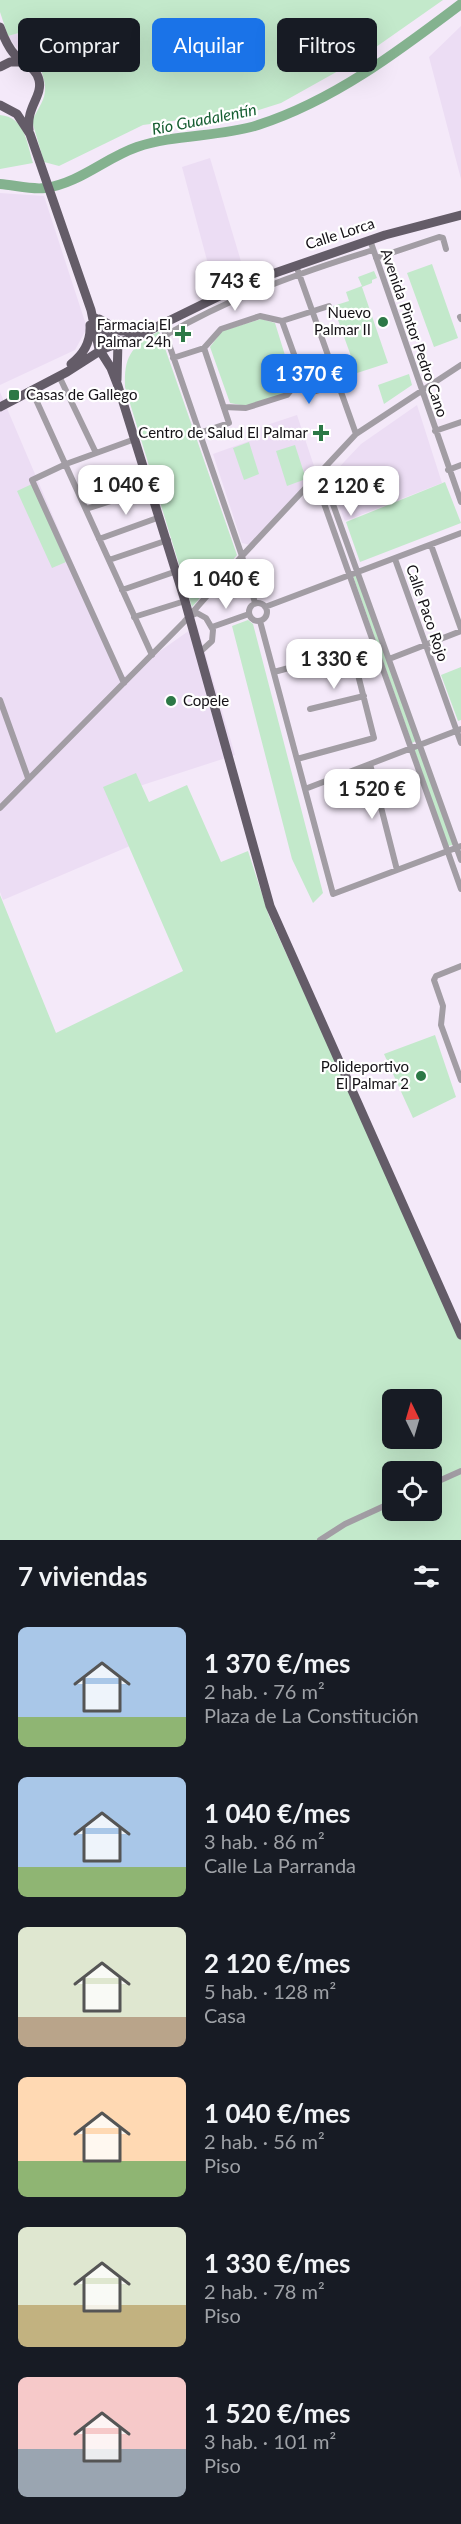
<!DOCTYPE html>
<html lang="es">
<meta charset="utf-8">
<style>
body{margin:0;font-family:Lato,sans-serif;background:#20242c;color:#f1f3f6;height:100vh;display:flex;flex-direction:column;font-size:22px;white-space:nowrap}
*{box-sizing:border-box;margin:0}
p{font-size:20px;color:#9ea1a6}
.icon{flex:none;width:33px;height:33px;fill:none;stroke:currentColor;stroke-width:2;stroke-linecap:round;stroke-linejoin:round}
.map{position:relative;height:1540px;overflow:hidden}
.panel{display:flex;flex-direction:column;background:#171b24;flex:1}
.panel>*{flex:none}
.banner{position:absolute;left:18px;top:18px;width:426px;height:54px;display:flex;gap:12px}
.needle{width:39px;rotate:355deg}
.buttons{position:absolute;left:382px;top:1389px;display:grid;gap:12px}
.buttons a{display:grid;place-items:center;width:60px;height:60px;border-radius:9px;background:#171b24;box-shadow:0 6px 24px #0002;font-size:30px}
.price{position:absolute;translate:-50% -51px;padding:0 14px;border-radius:12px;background:#fff;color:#222;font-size:20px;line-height:39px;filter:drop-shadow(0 2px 3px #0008)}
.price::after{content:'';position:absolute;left:50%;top:36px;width:18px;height:14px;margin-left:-9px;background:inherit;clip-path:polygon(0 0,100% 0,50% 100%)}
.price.on{background:#1a73e8;color:#fff}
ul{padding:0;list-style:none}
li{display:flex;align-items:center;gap:18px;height:150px;padding:0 18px}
li span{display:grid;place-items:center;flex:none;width:168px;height:120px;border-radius:9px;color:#555}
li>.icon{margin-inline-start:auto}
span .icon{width:72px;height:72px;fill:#fffc;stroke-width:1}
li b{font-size:26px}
h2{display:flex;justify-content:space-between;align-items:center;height:72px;padding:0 18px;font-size:26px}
.pill{padding:0 21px;border-radius:9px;background:#171b24;box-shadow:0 6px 24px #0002;font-size:21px;line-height:54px}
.pill.on{background:#1a73e8;color:#fff}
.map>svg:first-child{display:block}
.built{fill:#ecddf4}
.green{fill:#c3e9cb;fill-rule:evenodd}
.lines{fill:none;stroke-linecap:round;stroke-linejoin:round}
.river{stroke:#84b28f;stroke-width:10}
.minor{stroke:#a29da4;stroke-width:6}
.primary{stroke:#645c68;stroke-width:9}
.poi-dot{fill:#2c7846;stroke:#fff;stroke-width:2}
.labels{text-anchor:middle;stroke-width:4.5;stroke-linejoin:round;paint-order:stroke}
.street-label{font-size:15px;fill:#141116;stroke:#fff}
.poi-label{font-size:15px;fill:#141116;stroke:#fff;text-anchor:end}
.water-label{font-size:16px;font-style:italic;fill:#155d31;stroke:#fff}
</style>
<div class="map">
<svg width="461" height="1540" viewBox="0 0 461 1540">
<rect width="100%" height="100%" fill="#f4e9f9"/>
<!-- built -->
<path class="built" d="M461 26V179L429 57Z
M40 27 54 66 41 70 32 54 28 55 17 48 8 36Z
M210 158 243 268 212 279 182 167Z
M0 193 44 196 87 328 75 350 0 385Z
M0 392 122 678 197 625 235 755 118 793 137 843 3 900 0 892Z
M417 405 442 483 345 521 328 479 361 444Z
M297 415 316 472 250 545 242 543 213 454 252 440 249 431Z"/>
<!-- green -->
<path class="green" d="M0 0H443L356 61 281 103 236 117 194 118 143 125 59 166 44 162 32 121C43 99 50 95 41 70L54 66 40 27 8 36 0 12Z
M0 115C25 117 27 143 33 163L0 169Z
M432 264 458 338 434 347 407 273Z
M374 271 377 278 372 280V283L362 287 388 363 357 373 333 306 349 301 346 292 362 286 358 277Z
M261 319 275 323 293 381 285 394 246 406 230 403 210 347 222 331Z
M159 331 237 555 192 607 125 387C124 354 132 347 159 331Z
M409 374 412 385 384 404 378 385Z
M249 442 259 474 244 480 233 448Z
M295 445 306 479 287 486 276 451Z
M445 482 461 523 360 562 346 522Z
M32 484 66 562 52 568 17 491Z
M356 574 416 741 412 743 353 576Z
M248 620 253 624 323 893 313 903 292 859 232 626Z
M461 667V720L458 721 441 675Z
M418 747 453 845 448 846 414 749Z
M136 773 149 802 187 785 221 862 248 851 269 916 461 1336V1540H0V895L56 1033 183 971 103 787ZM393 1400H432V1438H393ZM393 1472H432V1510H393Z
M435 1035 456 1097 413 1118 384 1054Z"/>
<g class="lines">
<!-- river -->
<path class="river" d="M0 184C14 185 32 190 45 188 80 183 105 158 137 147 174 134 222 137 258 125 333 101 399 51 461 4"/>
<!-- minor -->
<path class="minor" d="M370 240 461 502
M376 258 439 237 443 238 446 249
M298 271 356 434
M460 317 461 319
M282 321 308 393 337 385
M162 324 242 556 255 603
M166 335C231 297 302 272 373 250
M173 358 204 348 221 329 260 316 282 321 329 306
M59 376 96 453
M32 391 152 655
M224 407 246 408 287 395 302 377
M435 431 461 422
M199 433 229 423 204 348
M448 470 461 465
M321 471 461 860
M315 478 461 889
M86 509 151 488
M99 539 160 517
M431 545 461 629
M395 559 461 743
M109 560 168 540
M122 590 177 571
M249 612a9 9 0 1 1 18 0a9 9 0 1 1-18 0Z
M265 607 461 533
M190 616 197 613 206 618 213 630 212 641 200 652
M134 617 185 601
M260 621 333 894 461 846
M212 627 249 614
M389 659 461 631
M274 672 352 651 374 738 297 759
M124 683 32 480 66 464 135 439
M0 700 28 778
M310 709 364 696
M370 764 397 870
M305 789 461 729
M0 808 184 622 242 556 356 434 461 365
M461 966 436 976 434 980 443 1006 441 1025 461 1080
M432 1484 461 1471
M320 1540 345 1524 393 1502"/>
<!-- primary -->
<path class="primary" d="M0 27C4 38 8 48 16 56 24 65 36 67 39 80 43 96 26 107 29 130
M0 67 10 62H23
M0 105 17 114 30 134 91 310 99 349 111 368 118 386 185 601 270 906 461 1335
M95 318 103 329 118 341 117 380
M99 319 121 331H142
M71 364C84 354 91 341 90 325
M0 407 67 372 103 349 144 333 246 283 385 235 461 215"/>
</g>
<!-- markers -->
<g class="poi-dot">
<circle cx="383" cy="322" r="6"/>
<path d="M180 325h6v6h6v6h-6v6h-6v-6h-6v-6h6z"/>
<rect x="8" y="389" width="12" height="12" rx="3"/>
<path d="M318 424h6v6h6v6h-6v6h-6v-6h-6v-6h6z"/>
<circle cx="171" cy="701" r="6"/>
<circle cx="421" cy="1076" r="6"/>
</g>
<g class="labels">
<!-- street labels -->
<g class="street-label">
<text transform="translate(340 234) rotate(-18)" y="5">Calle Lorca</text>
<text transform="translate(414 333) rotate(71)" y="5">Avenida Pintor Pedro Cano</text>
<text transform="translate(427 613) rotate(71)" y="5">Calle Paco Rojo</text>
</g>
<!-- poi labels -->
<g class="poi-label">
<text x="371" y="318">Nuevo<tspan x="371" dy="17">Palmar II</tspan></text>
<text x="171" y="330">Farmacia El<tspan x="171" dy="17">Palmar 24h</tspan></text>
<text x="26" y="400" text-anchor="start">Casas de Gallego</text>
<text x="308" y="438">Centro de Salud El Palmar</text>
<text x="183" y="706" text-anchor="start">Copele</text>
<text x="409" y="1072">Polideportivo<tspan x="409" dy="17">El Palmar 2</tspan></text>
</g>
<!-- water labels -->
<g class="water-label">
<text transform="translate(204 119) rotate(-11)" y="6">Río Guadalentín</text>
</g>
</g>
</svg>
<div class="buttons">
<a><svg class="needle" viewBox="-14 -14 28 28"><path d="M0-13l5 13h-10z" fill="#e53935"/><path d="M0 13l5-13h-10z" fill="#9ea1a6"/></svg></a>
<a><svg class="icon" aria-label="locate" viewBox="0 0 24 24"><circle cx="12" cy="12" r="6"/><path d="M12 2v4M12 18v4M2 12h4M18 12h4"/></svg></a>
</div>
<b class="price" style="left:235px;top:312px">743 €</b>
<b class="price on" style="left:309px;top:405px">1 370 €</b>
<b class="price" style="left:126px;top:516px">1 040 €</b>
<b class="price" style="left:351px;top:517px">2 120 €</b>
<b class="price" style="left:226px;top:610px">1 040 €</b>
<b class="price" style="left:334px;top:690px">1 330 €</b>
<b class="price" style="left:372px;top:820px">1 520 €</b>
<div class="banner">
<a class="pill">Comprar</a>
<a class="pill on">Alquilar</a>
<a class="pill">Filtros</a>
</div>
</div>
<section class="panel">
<h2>7 viviendas<svg class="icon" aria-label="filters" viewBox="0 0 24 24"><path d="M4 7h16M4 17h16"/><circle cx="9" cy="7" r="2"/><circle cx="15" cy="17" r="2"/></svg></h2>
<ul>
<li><span style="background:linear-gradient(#a9c7e8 75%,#8fb573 0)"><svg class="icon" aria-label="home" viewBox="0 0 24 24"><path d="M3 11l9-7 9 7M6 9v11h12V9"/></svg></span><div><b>1 370 €/mes</b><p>2 hab. · 76 m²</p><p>Plaza de La Constitución</p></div></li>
<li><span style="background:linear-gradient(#a9c7e8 75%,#8fb573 0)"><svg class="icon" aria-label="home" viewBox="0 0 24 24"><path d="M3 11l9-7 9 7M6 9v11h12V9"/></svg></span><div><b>1 040 €/mes</b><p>3 hab. · 86 m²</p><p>Calle La Parranda</p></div></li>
<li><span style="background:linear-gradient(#dfe7d0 75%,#b9a48a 0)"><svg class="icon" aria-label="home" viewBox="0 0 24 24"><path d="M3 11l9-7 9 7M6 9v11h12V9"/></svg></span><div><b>2 120 €/mes</b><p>5 hab. · 128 m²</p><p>Casa</p></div></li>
<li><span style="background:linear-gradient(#ffd9b3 70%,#8fb573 0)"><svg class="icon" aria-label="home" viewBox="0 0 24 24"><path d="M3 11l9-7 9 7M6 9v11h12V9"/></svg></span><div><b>1 040 €/mes</b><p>2 hab. · 56 m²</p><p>Piso</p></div></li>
<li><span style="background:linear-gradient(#dfe7d0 65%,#c2b280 0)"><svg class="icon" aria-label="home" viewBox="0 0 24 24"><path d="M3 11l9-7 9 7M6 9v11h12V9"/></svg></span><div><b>1 330 €/mes</b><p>2 hab. · 78 m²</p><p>Piso</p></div></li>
<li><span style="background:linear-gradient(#f6c9c9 60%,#9aa5b1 0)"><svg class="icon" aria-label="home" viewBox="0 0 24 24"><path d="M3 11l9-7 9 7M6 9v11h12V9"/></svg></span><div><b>1 520 €/mes</b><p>3 hab. · 101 m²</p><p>Piso</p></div></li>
</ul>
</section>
